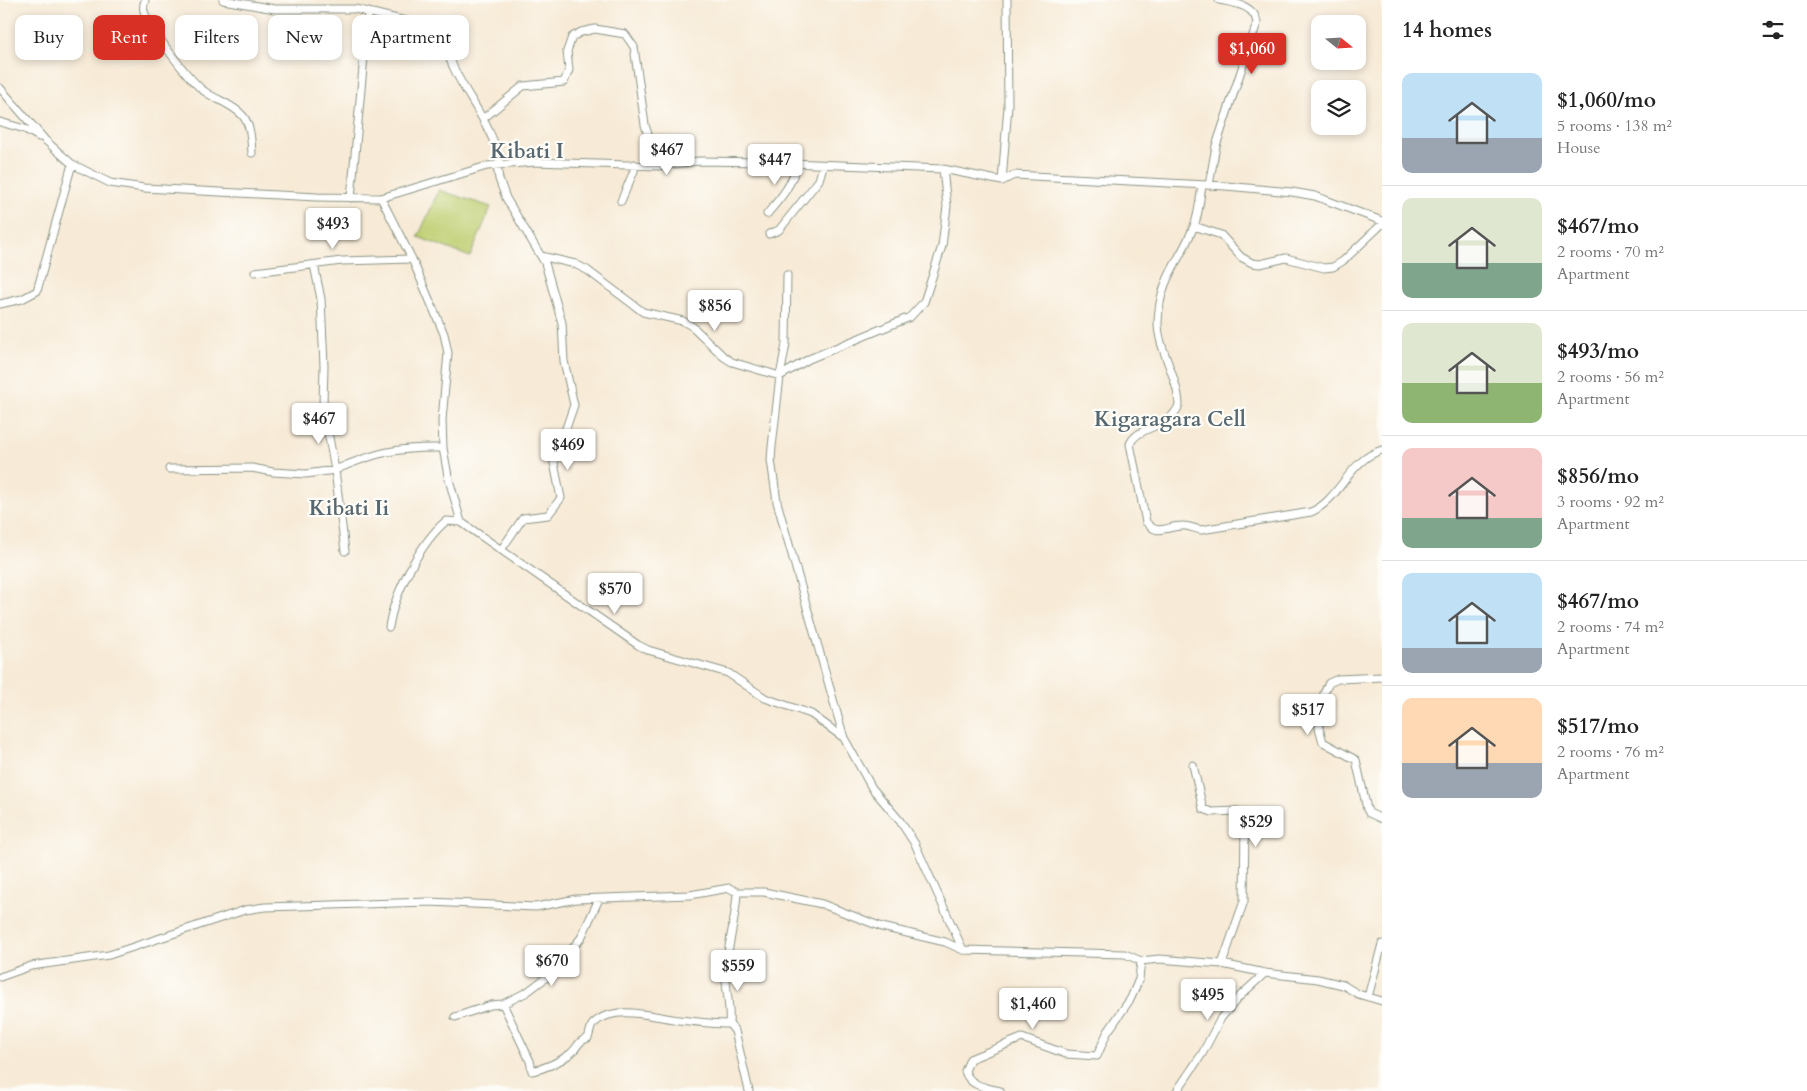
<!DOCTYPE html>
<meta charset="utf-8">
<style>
body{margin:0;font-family:Cardo,serif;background:#f2f2f2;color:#222;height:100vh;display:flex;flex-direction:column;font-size:19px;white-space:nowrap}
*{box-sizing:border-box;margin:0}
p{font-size:16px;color:#767676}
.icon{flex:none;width:28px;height:28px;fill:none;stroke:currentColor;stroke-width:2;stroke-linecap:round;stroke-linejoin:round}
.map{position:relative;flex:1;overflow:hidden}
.sheet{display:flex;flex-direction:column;background:#fff;width:425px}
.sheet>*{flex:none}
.hud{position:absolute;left:15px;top:15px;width:475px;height:45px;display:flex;gap:10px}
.needle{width:32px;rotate:108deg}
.fabs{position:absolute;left:1311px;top:15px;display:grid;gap:10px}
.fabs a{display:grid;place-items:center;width:55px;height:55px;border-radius:10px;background:#fff;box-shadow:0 2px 8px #0003;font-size:25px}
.price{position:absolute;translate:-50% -42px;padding:0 11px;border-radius:5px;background:#fff;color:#222;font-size:16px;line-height:32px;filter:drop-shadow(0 1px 2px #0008)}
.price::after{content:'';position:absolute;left:50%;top:30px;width:15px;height:11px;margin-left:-8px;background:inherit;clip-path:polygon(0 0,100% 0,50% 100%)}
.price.current{background:#d93025;color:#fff}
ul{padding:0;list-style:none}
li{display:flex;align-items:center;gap:15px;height:125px;padding:0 20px}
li+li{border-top:1px solid #e0e0e0}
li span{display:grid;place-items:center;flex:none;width:140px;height:100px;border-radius:10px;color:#555}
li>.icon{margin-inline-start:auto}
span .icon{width:60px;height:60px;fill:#fffc;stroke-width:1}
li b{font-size:21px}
h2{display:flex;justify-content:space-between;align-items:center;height:60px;padding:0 20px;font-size:21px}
.tag{padding:0 18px;border-radius:10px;background:#fff;box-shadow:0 2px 8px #0003;font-size:18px;line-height:45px}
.tag.current{background:#d93025;color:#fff}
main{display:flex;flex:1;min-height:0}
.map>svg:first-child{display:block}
.park{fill:#bfcf72;stroke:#6f8653}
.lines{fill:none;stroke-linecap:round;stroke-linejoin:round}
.street-casing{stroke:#8b9485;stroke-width:9}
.street{stroke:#fff;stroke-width:7}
.labels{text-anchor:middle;stroke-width:4.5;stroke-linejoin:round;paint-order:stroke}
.quarter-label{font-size:21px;font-weight:bold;fill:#576770;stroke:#fdfcf7}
</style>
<main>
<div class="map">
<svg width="1382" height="1091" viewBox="0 0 1382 1091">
<rect width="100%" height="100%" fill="#fdfcf7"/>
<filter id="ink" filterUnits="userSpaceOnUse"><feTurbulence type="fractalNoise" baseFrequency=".02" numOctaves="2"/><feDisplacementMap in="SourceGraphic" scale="10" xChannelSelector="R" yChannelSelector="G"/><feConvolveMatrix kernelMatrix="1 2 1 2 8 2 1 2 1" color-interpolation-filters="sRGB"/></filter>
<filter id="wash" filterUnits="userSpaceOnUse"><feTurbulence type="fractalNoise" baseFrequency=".0096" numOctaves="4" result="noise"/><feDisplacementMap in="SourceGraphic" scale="20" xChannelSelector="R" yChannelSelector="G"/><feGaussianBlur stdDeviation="1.12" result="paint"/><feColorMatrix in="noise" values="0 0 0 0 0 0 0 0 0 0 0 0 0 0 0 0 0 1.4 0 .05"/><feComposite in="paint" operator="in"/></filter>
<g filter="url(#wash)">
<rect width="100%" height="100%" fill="#f7ead6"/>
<!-- park -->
<path class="park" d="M439 190 491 207 470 257 418 237Z"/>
</g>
<g filter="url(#ink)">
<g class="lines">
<!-- street casing -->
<g class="street-casing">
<path id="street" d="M145 0C144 3 143 8 144 11 149 28 190 81 204 91 216 100 233 104 243 116 251 126 251 140 252 153
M223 0 275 9H355L423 25 426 22 435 23 443 29C447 81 491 113 500 164
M0 88 45 140 72 164 110 183 144 188 317 197 381 198 487 166 535 162 658 166 699 161 763 162 943 169 1002 181 1014 175 1226 186 1292 192 1315 196 1382 221
M484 118 523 86 564 82 569 70 567 51 572 37 581 32 595 29 625 34 634 47 645 125 658 166
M0 122 25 129 39 137
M497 166 499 179 506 198 545 263 562 323 564 361 574 405 554 463 561 498 548 515 523 518 501 550
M1002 181 1008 106 1007 0
M1202 185C1200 198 1199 214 1194 226 1179 264 1159 278 1158 323 1158 349 1178 377 1179 405 1170 429 1138 425 1130 444L1146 522C1158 537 1166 526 1182 526 1187 525 1195 529 1201 530L1311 512C1341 499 1348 460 1382 450
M1209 185 1216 146 1257 23C1255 5 1234 3 1219 0
M351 198 368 13
M381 198 412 259 444 334 448 353 442 420 443 448 448 476 461 522 638 645 648 650 728 673 765 698 811 714 844 738 872 788 900 821 915 844 963 950
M621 201 634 171V164
M767 214C780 199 794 183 796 164
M1194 226 1221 235 1241 257 1252 263 1260 264 1286 258 1324 268 1333 267 1343 261 1382 224
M769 234 779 230 819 180 823 166
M541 256 575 264 587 270 643 312 683 321 693 327 724 357 732 362 780 376 809 359 910 317 924 302 942 246 947 206 943 169
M255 272 342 261 412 259
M787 275 786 344 780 376 772 447 771 460 777 502 844 738
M0 304 22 299 37 291 72 164
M169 469 252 468 273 472 306 474 335 470 323 405 324 366 321 299 314 265
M345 551 335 470C376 452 399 447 443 448
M389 627C394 594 420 543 446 521L461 522
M1382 677 1338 679 1329 683 1324 693 1319 728 1323 742 1356 760 1367 809 1369 813 1382 819
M1193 765 1203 809 1212 812 1237 811 1241 812 1245 819 1244 901 1222 964
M737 892C736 917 729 941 726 966 724 986 731 1004 729 1024L735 1031 749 1091
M0 977 31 966 109 955 245 910 265 907 429 902 536 907 576 899 690 895 729 888 737 892H764L822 904 882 927 945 942 963 950 1125 954 1141 961 1159 959 1222 964 1265 973 1318 979 1343 985 1358 994 1382 1001
M1368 997 1382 944
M503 1004 530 1061 532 1071C546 1068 559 1062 570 1054 579 1047 576 1042 588 1038 590 1034 590 1027 593 1024 614 1003 654 1017 679 1020 696 1022 712 1024 729 1024
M455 1017 491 1005 503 1004 527 992 551 974 581 938 599 899
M1000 1091C987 1088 969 1086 965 1071L970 1059 1022 1038 1066 1054 1097 1056 1107 1033 1131 998 1139 979 1141 961
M1177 1091 1202 1054 1221 1018 1239 997 1265 973"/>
</g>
<!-- street -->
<use href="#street" class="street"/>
</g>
</g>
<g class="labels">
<!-- quarter labels -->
<g class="quarter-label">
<text x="527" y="158">Kibati I</text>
<text x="1170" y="426">Kigaragara Cell</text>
<text x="349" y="515">Kibati Ii</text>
</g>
</g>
</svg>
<div class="fabs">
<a><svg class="needle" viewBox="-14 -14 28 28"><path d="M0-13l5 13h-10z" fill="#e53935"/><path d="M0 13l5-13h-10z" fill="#767676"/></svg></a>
<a><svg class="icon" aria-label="layers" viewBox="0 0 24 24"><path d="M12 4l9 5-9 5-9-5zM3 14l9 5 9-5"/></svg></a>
</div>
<b class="price current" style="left:1252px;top:75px">$1,060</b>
<b class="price" style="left:667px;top:176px">$467</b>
<b class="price" style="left:775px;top:186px">$447</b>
<b class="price" style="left:333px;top:250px">$493</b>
<b class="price" style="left:715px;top:332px">$856</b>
<b class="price" style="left:319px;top:445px">$467</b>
<b class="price" style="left:568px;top:471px">$469</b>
<b class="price" style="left:615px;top:615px">$570</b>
<b class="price" style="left:1308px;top:736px">$517</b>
<b class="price" style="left:1256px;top:848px">$529</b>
<b class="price" style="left:552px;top:987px">$670</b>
<b class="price" style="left:738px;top:992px">$559</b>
<b class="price" style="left:1208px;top:1021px">$495</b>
<b class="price" style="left:1033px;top:1030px">$1,460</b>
<div class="hud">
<a class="tag">Buy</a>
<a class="tag current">Rent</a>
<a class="tag">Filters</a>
<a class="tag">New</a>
<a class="tag">Apartment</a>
</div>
</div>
<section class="sheet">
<h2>14 homes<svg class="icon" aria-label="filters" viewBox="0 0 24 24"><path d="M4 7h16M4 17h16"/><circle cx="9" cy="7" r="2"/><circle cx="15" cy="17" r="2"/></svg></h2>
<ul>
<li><span style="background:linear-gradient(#bfe0f5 65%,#9aa5b1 0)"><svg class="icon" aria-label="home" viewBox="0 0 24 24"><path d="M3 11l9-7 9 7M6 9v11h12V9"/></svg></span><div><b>$1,060/mo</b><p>5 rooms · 138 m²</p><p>House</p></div></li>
<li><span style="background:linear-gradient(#dfe7d0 65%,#7fa58c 0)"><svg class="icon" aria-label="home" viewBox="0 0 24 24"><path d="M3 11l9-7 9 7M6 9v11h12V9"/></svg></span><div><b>$467/mo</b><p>2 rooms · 70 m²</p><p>Apartment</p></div></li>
<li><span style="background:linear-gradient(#dfe7d0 60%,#8fb573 0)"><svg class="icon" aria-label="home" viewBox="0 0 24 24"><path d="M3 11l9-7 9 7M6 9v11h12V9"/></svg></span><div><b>$493/mo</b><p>2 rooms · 56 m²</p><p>Apartment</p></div></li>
<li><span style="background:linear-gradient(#f6c9c9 70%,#7fa58c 0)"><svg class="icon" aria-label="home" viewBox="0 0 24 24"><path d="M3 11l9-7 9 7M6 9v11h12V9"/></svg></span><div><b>$856/mo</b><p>3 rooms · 92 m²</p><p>Apartment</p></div></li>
<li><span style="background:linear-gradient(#bfe0f5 75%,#9aa5b1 0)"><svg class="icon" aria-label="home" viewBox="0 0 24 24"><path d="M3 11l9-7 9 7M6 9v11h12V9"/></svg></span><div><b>$467/mo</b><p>2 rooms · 74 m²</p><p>Apartment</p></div></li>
<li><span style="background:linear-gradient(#ffd9b3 65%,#9aa5b1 0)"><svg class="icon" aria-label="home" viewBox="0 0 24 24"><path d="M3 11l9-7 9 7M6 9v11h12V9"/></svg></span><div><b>$517/mo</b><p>2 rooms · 76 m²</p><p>Apartment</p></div></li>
</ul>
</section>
</main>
